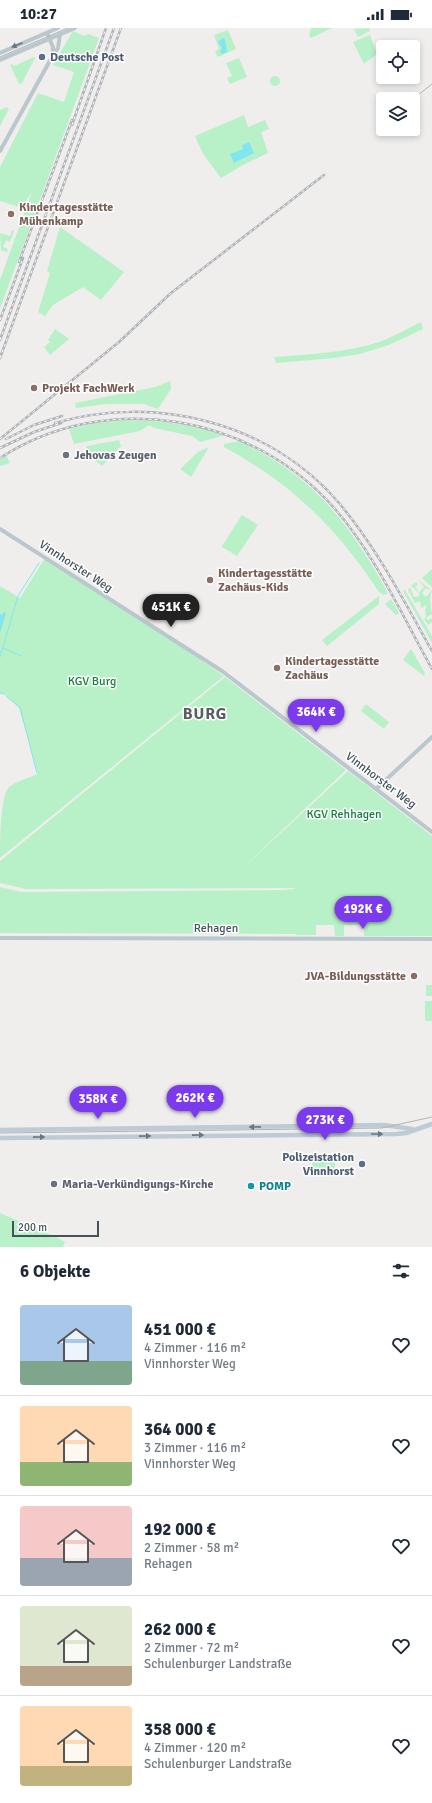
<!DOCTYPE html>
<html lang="de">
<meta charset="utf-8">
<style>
body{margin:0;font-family:Signika,sans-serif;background:#f2f2f3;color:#1f2937;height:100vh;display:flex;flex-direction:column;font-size:15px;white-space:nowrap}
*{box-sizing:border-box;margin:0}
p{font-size:13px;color:#747a83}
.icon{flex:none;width:22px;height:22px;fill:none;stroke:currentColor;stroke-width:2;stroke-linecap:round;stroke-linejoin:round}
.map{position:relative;height:1219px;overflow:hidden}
.panel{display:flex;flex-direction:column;background:#fff;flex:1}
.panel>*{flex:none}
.controls{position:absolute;left:376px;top:12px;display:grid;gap:8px}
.controls a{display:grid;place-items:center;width:44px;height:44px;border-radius:4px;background:#fff;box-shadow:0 2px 6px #0003;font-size:20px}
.scale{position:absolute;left:12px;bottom:10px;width:87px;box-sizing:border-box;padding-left:4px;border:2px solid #44535b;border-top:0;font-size:11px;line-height:14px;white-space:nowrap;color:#44535b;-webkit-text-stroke:3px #fff;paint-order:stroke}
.price{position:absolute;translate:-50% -34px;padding:0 9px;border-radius:14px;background:#7c3aed;color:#fff;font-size:13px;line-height:26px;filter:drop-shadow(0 1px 2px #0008)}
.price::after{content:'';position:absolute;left:50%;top:24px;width:12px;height:9px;margin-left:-6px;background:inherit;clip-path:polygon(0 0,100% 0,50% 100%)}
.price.selected{background:#222;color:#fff}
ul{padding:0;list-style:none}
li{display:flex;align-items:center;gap:12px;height:100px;padding:0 20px}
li+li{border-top:1px solid #e0e1e3}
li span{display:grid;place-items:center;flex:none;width:112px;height:80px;border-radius:4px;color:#555}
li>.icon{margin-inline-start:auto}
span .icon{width:48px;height:48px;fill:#fffc;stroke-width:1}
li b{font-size:17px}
h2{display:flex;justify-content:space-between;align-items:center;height:48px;padding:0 20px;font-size:17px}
.status{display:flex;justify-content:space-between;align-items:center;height:28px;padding:0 20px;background:#fff;direction:ltr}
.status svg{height:11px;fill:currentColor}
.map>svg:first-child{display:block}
.green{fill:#b8f1c7}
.water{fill:#82e6f1}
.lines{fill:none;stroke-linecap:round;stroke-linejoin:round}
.stream{stroke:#82e6f1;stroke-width:1}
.tertiary{stroke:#bac7cd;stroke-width:4}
.secondary{stroke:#bccbd6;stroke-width:4.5}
.tram{stroke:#afb3b8;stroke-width:1}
.rail-casing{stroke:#afb3b8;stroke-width:2.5}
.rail{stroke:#fff;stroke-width:1;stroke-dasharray:3;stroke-linecap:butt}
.oneway{fill:#67767d}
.oneway2{fill:#687780}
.service-dot{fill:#5c6f8a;stroke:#fff;stroke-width:1.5}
.education-dot{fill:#8d6e63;stroke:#fff;stroke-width:1.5}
.worship-dot{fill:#6b7280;stroke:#fff;stroke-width:1.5}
.culture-dot{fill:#0f9aa8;stroke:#fff;stroke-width:1.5}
.labels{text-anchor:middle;stroke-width:3;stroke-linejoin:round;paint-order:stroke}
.service-label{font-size:12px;font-weight:bold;fill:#4e5e75;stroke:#fff;text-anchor:start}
.education-label{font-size:12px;font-weight:bold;fill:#785e54;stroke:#fff;text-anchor:start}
.worship-label{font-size:12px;font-weight:bold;fill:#5b616d;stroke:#fff;text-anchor:start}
.street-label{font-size:12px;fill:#44535b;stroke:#fff}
.park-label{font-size:12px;fill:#11803c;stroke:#fff}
.culture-label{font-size:12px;font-weight:bold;fill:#0d838f;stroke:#fff;text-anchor:start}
.district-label{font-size:16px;font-weight:bold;letter-spacing:1px;fill:#595e62;stroke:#fff}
</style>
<div class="status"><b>10:27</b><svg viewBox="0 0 49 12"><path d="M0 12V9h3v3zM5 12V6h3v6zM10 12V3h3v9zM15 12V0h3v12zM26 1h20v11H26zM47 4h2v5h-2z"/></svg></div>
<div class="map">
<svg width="432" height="1219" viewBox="0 0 432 1219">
<rect width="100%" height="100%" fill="#f0eded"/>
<!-- green -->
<path class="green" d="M311 0H332L311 10 309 8Z
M369 0 370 3 358 9 354 1Z
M228 2 236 21 218 29 215 23 219 21 214 7Z
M73 3 84 8 88 6 99 10 0 281V252L32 163 22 180 0 173V139L38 65 64 74 74 44 53 37Z
M370 7 377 26 364 36 353 14Z
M34 29 35 30 22 55 19 56 10 37 12 36 14 38Z
M239 30 247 49 230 56 227 50 232 48 226 35Z
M270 53a5 5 0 1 1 10 0a5 5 0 1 1-10 0Z
M6 79 9 81 0 98V82Z
M244 87 248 99 265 92 269 101 261 104 268 125 243 137 221 150 203 126 195 108Z
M60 199 124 244 101 272 83 259 53 277 45 288 38 284 50 245 47 243Z
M12 202 14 203 10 214 6 212 3 219 8 221 7 224 1 222 0 205 10 208Z
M421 294 423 301 389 317 360 326 334 330 276 335 274 329C310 326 345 325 379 314 393 309 408 300 421 294Z
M55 301 69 311 50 327 44 319 50 314 48 312Z
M170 353 171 361 158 381 144 376H106L76 380 75 375 155 359Z
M127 392C161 392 193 397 226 407L200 414 192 408 154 400 149 397 140 403 74 416 69 401 96 395Z
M119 412 121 418 102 438 93 431 86 420 87 418Z
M239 413C314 449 348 493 388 565L384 567 379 564C336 499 292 456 224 419V416Z
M209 419 191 449 180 441 198 424Z
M6 427 10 435 0 438V432Z
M242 487 258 497 237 528 222 519V518Z
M45 530 135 587 224 648 0 830C0 813 0 769 9 759 16 753 29 750 38 746L19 680 4 666 0 665V558L20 570Z
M432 541V559L422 550Z
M418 552 430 561 429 562 426 560 422 565 426 569 432 562 430 571 432 586 426 590 428 592 432 590V594L428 597 424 591 426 589 425 582 427 577 421 580 420 573 415 575 408 562 410 559 414 569H417L420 566 411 558 416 554 418 556 415 559 419 564 424 559Z
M405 562 432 608V615L403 563Z
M379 568V576L327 618 322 612Z
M391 571 399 585 396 587 385 576Z
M411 621 425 645 424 648 403 632Z
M225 649 346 742 236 846 348 743 432 808V908H364V897H344V908H335L334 897H316V907H296V906L0 905V859L22 864 283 862 293 861 296 860 26 861 0 855V833Z
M366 676 389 694 384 701 361 683Z
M426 957H432V968H426Z
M425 973H432V993H425Z
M319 1126H335V1143L313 1144 312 1134H319Z
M0 1185 58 1210 65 1214 63 1219H0Z"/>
<!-- water -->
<path class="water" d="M222 10 225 11 227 24 222 26 220 24 222 20 218 14Z
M249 114 254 125 234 135 230 126 243 121 242 117Z
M4 584 6 585 0 605V586L2 587Z"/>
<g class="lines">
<!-- stream -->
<path class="stream" d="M3 620 21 628
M0 629 18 568 39 535
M0 665 4 666
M7 669 20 679 37 745"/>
<!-- tertiary -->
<path class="tertiary" d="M0 25 58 0
M53 28 58 20 60 6
M0 32 75 0
M0 123 52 29 53 19 47 5
M0 501 222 643 432 804
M376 761 432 709
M0 910 432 911"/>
<!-- secondary -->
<path class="secondary" d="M0 1102 384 1097 412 1101
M0 1110 396 1106 406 1105 432 1096"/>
<!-- tram -->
<path class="tram" d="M0 29 68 0
M413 71 432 56
M0 1105 382 1100 432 1089"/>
<!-- rail casing -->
<g class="rail-casing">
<path id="rail" d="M72 97 106 0
M19 234 72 92
M0 292 23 230
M0 312 114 0
M0 330 121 0
M55 395C155 366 270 394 339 475 377 520 404 573 432 623
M0 411 119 314 171 265 324 147
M6 411 34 397 62 388
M0 420 34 404 61 395
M0 430C106 361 253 386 335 481 374 525 403 589 432 641"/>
</g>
<!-- rail -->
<use href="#rail" class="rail"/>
</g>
<!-- one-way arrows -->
<defs><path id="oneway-solid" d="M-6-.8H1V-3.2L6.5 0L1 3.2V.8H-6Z"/></defs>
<use class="oneway" href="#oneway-solid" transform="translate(17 17) rotate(157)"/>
<g class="oneway2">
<use href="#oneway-solid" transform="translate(255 1099) rotate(179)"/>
<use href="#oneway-solid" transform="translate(377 1106)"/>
<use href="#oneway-solid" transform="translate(198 1107) rotate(-1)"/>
<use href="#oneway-solid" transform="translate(145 1108) rotate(-1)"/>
<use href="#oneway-solid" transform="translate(39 1109) rotate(-1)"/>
</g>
<!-- markers -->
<g class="service-dot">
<circle cx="42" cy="29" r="4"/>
<circle cx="362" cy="1136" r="4"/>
</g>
<g class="education-dot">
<circle cx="11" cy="186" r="4"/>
<circle cx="34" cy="360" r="4"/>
<circle cx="210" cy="552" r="4"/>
<circle cx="277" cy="640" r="4"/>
<circle cx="414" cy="948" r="4"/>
</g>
<g class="worship-dot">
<circle cx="66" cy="427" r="4"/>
<circle cx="54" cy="1156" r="4"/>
</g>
<circle class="culture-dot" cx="251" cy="1158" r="4"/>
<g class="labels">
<!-- service labels -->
<g class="service-label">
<text x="50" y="33">Deutsche Post</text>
<text x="354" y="1133" text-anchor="end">Polizeistation<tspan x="354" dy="14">Vinnhorst</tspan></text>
</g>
<!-- education labels -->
<g class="education-label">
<text x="19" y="183">Kindertagesstätte<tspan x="19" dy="14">Mühenkamp</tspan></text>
<text x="42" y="364">Projekt FachWerk</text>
<text x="218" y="549">Kindertagesstätte<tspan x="218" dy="14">Zachäus-Kids</tspan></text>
<text x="285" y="637">Kindertagesstätte<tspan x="285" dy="14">Zachäus</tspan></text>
<text x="406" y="952" text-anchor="end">JVA-Bildungsstätte</text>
</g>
<!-- worship labels -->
<g class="worship-label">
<text x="74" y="431">Jehovas Zeugen</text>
<text x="62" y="1160">Maria-Verkündigungs-Kirche</text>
</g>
<!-- street labels -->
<g class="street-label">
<text transform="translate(76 538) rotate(33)" y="4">Vinnhorster Weg</text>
<text transform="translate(381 752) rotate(37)" y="4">Vinnhorster Weg</text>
<text x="216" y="904">Rehagen</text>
</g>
<!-- park labels -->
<g class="park-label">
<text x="92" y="657">KGV Burg</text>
<text x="344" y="790">KGV Rehhagen</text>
</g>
<!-- culture labels -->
<g class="culture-label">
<text x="259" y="1162">POMP</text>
</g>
<!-- district labels -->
<g class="district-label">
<text x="205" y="691">BURG</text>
</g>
</g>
</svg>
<div class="controls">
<a><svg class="icon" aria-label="locate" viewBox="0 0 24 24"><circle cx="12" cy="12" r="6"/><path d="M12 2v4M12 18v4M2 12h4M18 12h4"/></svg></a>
<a><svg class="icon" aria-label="layers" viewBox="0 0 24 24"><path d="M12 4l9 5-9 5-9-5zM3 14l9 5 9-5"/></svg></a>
</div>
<div class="scale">200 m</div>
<b class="price selected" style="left:171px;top:600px">451K €</b>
<b class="price" style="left:316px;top:705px">364K €</b>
<b class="price" style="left:363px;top:902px">192K €</b>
<b class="price" style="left:195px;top:1091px">262K €</b>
<b class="price" style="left:98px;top:1092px">358K €</b>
<b class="price" style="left:325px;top:1113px">273K €</b>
</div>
<section class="panel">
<h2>6 Objekte<svg class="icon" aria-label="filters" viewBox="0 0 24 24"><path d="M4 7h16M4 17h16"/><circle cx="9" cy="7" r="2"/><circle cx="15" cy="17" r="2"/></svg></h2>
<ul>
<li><span style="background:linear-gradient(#a9c7e8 70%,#7fa58c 0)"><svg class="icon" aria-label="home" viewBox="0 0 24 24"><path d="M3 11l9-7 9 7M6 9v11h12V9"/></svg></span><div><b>451 000 €</b><p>4 Zimmer · 116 m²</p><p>Vinnhorster Weg</p></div><svg class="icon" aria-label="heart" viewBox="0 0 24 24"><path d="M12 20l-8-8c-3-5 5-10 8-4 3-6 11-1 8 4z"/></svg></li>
<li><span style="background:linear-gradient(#ffd9b3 70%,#8fb573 0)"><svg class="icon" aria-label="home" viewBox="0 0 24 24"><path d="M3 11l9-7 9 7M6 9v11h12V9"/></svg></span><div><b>364 000 €</b><p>3 Zimmer · 116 m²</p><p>Vinnhorster Weg</p></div><svg class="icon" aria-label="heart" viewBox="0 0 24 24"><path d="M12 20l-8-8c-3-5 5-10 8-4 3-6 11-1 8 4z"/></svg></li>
<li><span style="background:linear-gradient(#f6c9c9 65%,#9aa5b1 0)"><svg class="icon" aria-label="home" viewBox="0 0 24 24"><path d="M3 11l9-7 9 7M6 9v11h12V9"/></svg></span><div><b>192 000 €</b><p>2 Zimmer · 58 m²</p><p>Rehagen</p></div><svg class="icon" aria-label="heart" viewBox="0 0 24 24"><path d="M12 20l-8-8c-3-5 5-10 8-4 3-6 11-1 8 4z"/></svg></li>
<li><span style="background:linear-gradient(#dfe7d0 75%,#b9a48a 0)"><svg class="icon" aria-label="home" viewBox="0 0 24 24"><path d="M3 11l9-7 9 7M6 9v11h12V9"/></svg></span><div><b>262 000 €</b><p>2 Zimmer · 72 m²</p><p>Schulenburger Landstraße</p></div><svg class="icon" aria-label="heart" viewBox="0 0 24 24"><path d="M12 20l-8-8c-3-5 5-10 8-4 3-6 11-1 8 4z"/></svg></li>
<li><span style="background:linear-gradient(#ffd9b3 75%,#c2b280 0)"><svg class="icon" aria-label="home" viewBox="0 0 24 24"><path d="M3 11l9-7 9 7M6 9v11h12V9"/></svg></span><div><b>358 000 €</b><p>4 Zimmer · 120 m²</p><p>Schulenburger Landstraße</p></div><svg class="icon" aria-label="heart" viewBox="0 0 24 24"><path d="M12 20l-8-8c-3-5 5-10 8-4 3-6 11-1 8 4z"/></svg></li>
</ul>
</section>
